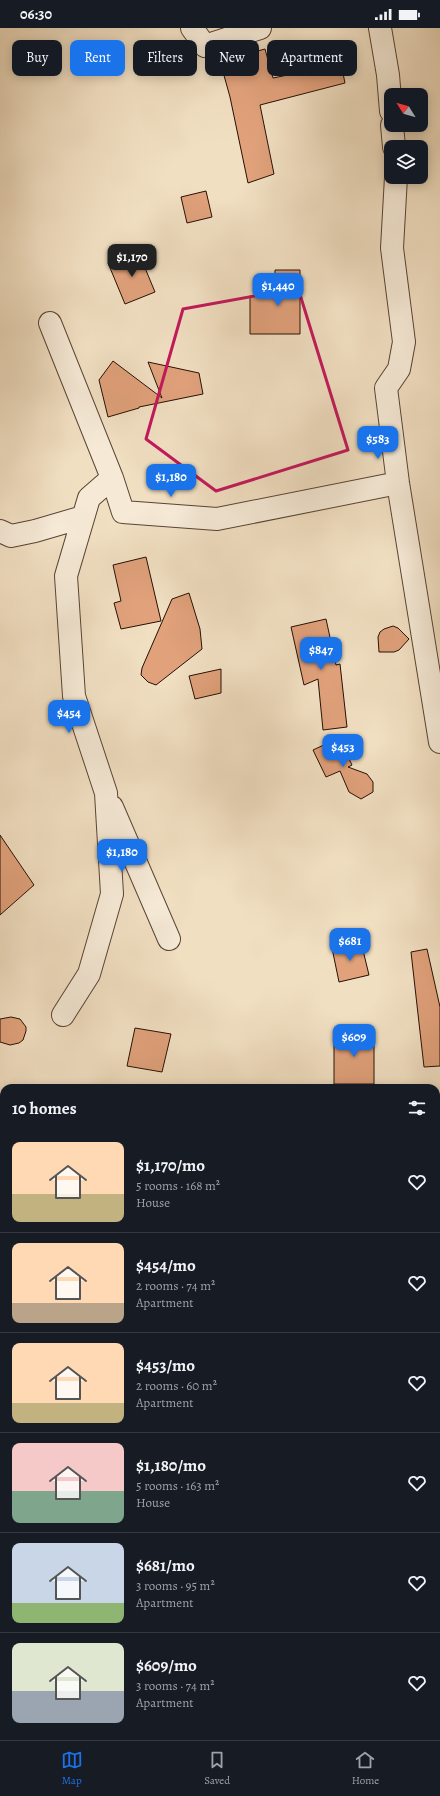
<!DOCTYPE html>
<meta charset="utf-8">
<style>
body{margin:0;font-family:Alegreya,serif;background:#242831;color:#f1f3f6;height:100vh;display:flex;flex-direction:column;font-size:15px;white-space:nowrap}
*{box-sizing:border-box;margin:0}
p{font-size:13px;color:#9ea1a6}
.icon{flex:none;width:22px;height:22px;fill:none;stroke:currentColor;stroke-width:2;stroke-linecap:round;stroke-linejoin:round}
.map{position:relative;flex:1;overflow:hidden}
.sheet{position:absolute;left:0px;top:1056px;width:440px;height:656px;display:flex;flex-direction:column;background:#171b24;border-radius:12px 12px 0 0;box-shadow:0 2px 10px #0003}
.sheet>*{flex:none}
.top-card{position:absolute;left:12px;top:12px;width:416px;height:36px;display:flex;gap:8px}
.needle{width:26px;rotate:307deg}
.fabs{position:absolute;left:384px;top:60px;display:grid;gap:8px}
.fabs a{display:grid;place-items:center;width:44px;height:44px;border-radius:8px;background:#171b24;box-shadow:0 2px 10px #0003;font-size:20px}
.price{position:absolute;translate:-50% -34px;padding:0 9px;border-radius:8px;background:#1a73e8;color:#fff;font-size:13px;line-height:26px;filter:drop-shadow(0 1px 2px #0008)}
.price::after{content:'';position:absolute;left:50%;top:24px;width:12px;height:9px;margin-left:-6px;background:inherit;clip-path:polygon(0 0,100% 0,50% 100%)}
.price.active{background:#222;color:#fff}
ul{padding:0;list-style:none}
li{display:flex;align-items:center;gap:12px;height:100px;padding:0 12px}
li+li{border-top:1px solid #363941}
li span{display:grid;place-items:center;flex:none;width:112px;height:80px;border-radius:8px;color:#555}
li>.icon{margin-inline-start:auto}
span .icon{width:48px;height:48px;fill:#fffc;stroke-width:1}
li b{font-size:17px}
h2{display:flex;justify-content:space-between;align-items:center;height:48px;padding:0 12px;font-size:17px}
.pill{padding:0 14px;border-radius:8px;background:#171b24;box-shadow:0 2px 10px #0003;font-size:14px;line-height:36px}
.pill.active{background:#1a73e8;color:#fff}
.status{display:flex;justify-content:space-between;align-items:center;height:28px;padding:0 20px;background:#171b24;direction:ltr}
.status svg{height:11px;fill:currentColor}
.tabs{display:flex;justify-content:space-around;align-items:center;height:56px;border-top:1px solid #363941;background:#171b24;font-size:11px;color:#9ea1a6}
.tabs a{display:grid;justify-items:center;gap:2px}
.tabs .active{color:#1a73e8}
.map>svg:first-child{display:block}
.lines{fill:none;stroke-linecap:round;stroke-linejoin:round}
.stream{stroke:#6e7673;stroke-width:9}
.building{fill:#e0a17b;stroke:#251004}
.street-casing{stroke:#584434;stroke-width:24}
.street{stroke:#f6ead7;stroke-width:22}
.marked{fill:none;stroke:#c2185b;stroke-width:3;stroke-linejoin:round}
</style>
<div class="status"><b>06:30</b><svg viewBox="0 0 49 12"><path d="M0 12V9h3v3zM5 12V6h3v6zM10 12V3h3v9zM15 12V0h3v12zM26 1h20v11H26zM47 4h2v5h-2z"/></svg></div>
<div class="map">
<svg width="440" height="1712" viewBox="0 0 440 1712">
<rect width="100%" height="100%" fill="#f1dfc2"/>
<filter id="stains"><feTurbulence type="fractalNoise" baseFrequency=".005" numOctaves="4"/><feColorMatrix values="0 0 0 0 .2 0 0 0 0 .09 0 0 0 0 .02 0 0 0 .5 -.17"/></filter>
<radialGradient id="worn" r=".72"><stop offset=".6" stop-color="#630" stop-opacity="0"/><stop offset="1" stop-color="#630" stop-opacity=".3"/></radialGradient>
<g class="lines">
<!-- stream -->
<path class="stream" d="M0 1609 4 1607"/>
</g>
<!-- building -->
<path class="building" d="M265 21 273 50 341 36 345 55 260 77 274 146 248 155 230 69 220 33Z
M206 163 212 189 187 195 181 169Z
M138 223 155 264 125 276 108 235Z
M275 242H300V306H250V268H275Z
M113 333 162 370 148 334 199 345 203 366 139 379V380L108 389 99 352Z
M146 529 161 593 121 601 114 575 121 573 113 537Z
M189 565 200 601 202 621 156 657 148 654 141 647 142 640 172 571Z
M326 591 336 637 340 636 347 699 323 702 318 651 304 657 291 599Z
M393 598 398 600 409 611 399 622 394 624H379L378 609 380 604 384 601Z
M221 641V665L195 671 189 648Z
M339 710 352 737 348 739 367 746 373 754V764L361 771 349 764 340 743 326 749 313 722Z
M0 807 34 857 0 887Z
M361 914 369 947 339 954 332 920Z
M427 921 440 979V1038L424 1039 411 924Z
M11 989 20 991 26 999V1003L23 1012 19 1015 10 1017 0 1014V991Z
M135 1000 171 1006 162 1044 127 1038Z
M334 1005H374V1056H334Z"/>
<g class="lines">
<!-- street casing -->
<g class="street-casing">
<path id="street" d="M192 0 205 18 260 0
M380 0 388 47 391 83
M392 97 394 119
M396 149 392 220 404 314 399 341 386 360 398 455 440 714
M50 295 112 450 123 484 217 491 398 455
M0 503 11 508 35 503 83 489
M112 779 169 911
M63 987 89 946 112 866 106 765 74 668 66 548 89 470 112 450
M436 1360 440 1355
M67 1712 70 1708"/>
</g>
<!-- street -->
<use href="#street" class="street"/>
</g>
<!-- marked area -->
<path class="marked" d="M298 260 348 422 216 463 146 411 183 281Z"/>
<rect width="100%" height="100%" filter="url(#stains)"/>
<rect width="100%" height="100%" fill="url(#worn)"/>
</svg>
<div class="fabs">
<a><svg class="needle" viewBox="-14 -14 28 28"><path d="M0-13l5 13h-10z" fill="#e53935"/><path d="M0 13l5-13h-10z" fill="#9ea1a6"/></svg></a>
<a><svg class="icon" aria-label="layers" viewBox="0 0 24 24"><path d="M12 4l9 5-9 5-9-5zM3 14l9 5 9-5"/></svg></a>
</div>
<b class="price active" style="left:132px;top:250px">$1,170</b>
<b class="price" style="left:278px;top:279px">$1,440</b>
<b class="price" style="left:378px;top:432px">$583</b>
<b class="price" style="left:171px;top:470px">$1,180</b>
<b class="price" style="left:321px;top:643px">$847</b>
<b class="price" style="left:69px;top:706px">$454</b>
<b class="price" style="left:343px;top:740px">$453</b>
<b class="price" style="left:122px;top:845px">$1,180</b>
<b class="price" style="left:350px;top:934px">$681</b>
<b class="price" style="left:354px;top:1030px">$609</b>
<div class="top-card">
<a class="pill">Buy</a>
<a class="pill active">Rent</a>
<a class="pill">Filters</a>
<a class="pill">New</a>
<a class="pill">Apartment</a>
</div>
<section class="sheet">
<h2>10 homes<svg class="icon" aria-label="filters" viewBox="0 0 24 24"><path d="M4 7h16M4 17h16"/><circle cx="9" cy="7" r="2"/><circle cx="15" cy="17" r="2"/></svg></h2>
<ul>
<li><span style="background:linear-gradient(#ffd9b3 65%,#c2b280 0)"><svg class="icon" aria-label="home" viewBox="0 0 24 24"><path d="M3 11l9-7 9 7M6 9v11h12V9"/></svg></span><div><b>$1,170/mo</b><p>5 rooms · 168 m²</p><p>House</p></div><svg class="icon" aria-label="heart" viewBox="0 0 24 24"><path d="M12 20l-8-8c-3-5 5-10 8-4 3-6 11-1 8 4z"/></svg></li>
<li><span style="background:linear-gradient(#ffd9b3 75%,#b9a48a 0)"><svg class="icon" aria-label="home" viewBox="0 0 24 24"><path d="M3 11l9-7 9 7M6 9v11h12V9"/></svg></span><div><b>$454/mo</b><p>2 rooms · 74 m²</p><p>Apartment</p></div><svg class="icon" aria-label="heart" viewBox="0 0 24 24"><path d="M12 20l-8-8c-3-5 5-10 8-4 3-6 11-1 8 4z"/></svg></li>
<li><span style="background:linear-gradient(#ffd9b3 75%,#c2b280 0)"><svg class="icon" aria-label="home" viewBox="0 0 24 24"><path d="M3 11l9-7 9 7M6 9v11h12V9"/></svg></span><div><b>$453/mo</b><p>2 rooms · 60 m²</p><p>Apartment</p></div><svg class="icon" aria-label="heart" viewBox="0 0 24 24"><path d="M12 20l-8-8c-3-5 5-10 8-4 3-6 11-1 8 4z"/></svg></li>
<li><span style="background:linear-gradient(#f6c9c9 60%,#7fa58c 0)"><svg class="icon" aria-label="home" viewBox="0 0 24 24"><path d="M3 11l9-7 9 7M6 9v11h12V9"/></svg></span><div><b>$1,180/mo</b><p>5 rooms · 163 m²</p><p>House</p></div><svg class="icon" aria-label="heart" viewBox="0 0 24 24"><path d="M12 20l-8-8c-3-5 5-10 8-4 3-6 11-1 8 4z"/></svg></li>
<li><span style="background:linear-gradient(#c9d6e8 75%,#8fb573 0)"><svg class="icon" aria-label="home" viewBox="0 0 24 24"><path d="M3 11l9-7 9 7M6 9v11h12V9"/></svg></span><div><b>$681/mo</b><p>3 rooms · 95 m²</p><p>Apartment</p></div><svg class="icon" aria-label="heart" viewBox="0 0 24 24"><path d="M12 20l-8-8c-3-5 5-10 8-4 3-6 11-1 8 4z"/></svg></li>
<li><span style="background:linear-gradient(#dfe7d0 60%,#9aa5b1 0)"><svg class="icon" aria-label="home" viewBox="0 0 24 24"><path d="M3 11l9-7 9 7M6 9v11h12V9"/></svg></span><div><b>$609/mo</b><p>3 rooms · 74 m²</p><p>Apartment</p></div><svg class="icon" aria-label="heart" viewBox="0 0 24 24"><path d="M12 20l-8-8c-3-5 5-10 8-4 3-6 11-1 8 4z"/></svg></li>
</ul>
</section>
</div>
<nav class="tabs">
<a class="active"><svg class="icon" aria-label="map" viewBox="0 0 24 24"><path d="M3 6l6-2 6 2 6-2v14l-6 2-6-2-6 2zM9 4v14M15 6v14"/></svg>Map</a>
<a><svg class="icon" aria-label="saved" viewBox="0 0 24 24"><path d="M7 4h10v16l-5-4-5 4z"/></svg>Saved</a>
<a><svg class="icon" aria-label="home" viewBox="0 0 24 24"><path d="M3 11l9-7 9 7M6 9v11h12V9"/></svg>Home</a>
</nav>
